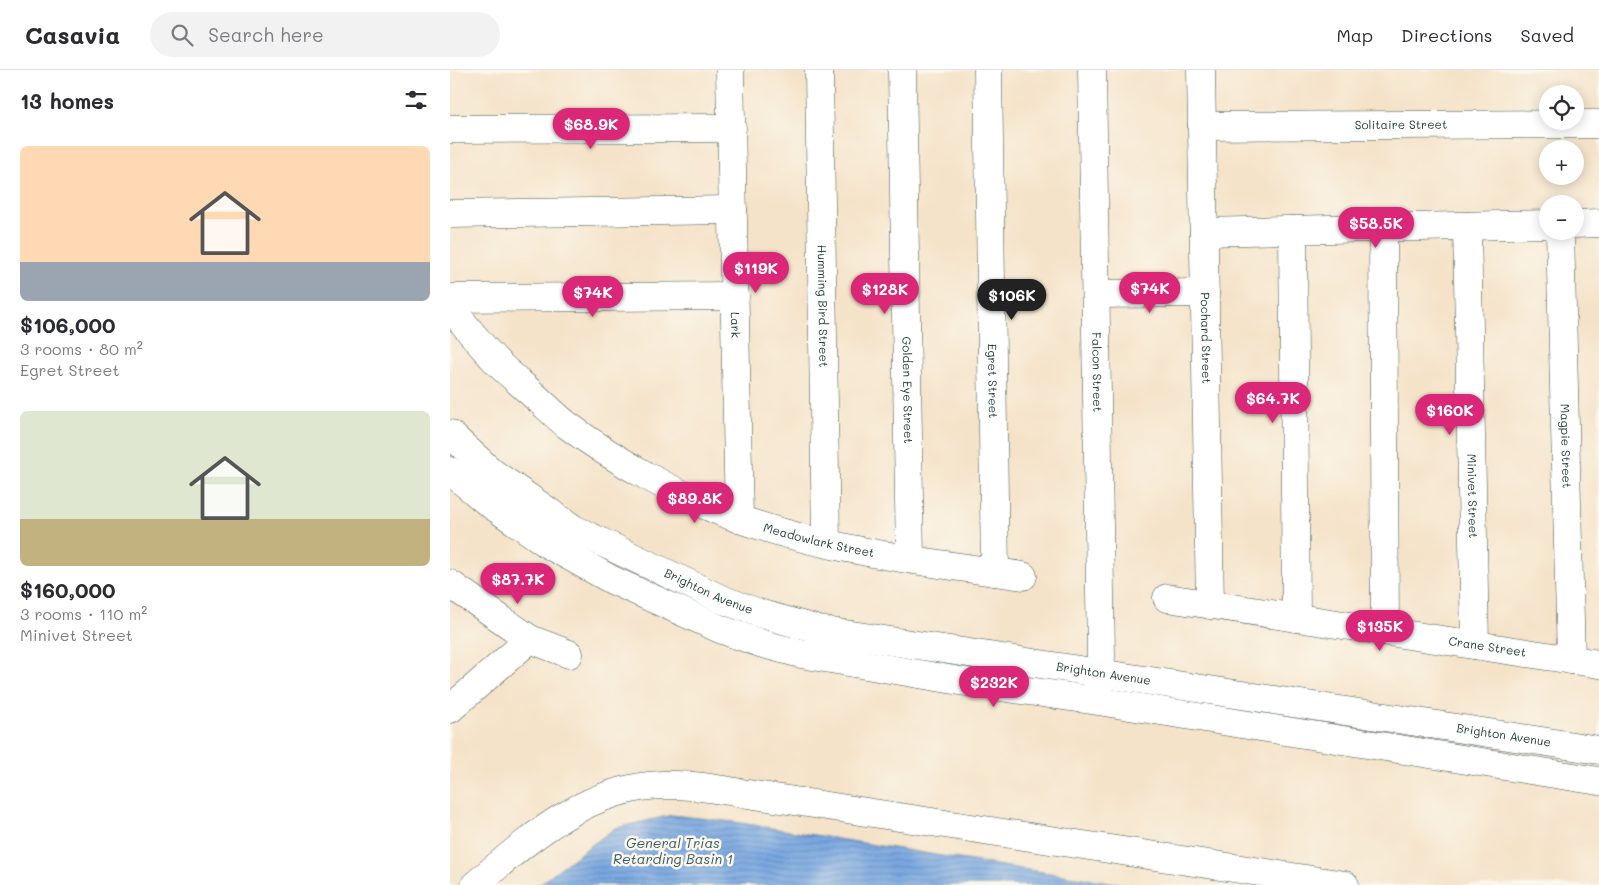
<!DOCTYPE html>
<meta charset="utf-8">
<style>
body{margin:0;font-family:Mali,sans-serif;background:#f2f2f3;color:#2b2b33;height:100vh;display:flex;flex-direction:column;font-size:19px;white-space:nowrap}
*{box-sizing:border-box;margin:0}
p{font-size:16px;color:#7c7c81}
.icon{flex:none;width:28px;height:28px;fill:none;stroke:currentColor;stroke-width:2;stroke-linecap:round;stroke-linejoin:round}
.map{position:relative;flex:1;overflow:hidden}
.sheet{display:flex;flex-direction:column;background:#fff;width:450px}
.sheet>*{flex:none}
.fabs{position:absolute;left:1089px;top:15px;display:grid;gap:10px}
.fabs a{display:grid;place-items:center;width:45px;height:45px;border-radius:50%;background:#fff;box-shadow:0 2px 12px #0003;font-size:25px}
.price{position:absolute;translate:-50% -42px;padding:0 11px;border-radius:18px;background:#db2777;color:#fff;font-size:16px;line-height:32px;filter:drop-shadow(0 1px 2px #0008)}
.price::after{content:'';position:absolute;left:50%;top:30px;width:15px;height:11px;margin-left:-8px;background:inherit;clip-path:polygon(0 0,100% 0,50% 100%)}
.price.active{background:#222;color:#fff}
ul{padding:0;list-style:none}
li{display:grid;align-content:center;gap:10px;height:265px;padding:0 20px}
li span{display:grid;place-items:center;height:155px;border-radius:8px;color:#555}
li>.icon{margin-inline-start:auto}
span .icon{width:90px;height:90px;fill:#fffc;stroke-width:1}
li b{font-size:21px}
h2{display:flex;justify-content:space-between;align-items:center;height:60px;padding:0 20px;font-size:21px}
header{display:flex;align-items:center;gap:30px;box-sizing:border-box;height:70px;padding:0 25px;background:#fff;border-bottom:1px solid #e1e1e2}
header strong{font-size:24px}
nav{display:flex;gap:28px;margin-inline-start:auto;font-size:18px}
.search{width:350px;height:45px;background:#f2f2f3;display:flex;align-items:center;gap:12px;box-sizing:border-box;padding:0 18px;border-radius:28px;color:#7c7c81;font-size:19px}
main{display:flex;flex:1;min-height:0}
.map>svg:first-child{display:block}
.water{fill:url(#water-rules);stroke:#4b728a}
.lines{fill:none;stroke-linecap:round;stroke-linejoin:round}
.minor-casing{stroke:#3f564a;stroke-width:29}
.minor{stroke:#fff;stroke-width:28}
.labels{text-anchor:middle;stroke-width:5;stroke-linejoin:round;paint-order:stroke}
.street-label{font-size:12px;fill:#1f3d34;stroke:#fbf7ec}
.water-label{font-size:14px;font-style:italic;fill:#395c68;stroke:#fbf7ec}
</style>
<header>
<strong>Casavia</strong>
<div class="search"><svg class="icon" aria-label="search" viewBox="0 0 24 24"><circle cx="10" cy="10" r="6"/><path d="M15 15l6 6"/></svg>Search here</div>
<nav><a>Map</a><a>Directions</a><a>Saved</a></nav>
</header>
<main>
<section class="sheet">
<h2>13 homes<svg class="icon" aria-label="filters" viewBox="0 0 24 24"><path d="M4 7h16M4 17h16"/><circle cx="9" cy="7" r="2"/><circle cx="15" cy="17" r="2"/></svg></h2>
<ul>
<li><span style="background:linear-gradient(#ffd9b3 75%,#9aa5b1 0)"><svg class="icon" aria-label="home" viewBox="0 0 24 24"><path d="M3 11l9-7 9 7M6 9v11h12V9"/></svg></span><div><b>$106,000</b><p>3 rooms · 80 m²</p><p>Egret Street</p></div></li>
<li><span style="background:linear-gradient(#dfe7d0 70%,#c2b280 0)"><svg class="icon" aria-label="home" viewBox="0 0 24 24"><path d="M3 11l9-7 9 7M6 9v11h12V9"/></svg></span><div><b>$160,000</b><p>3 rooms · 110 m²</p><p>Minivet Street</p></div></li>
</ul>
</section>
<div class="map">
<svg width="1149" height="815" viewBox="0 0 1149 815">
<defs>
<pattern id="water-rules" width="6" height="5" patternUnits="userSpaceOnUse" patternTransform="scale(1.25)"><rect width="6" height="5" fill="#77a6e1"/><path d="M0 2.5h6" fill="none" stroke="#6188b7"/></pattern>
</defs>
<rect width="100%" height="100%" fill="#fbf7ec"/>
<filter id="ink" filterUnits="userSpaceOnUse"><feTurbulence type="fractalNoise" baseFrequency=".02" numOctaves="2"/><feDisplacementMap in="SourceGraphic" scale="10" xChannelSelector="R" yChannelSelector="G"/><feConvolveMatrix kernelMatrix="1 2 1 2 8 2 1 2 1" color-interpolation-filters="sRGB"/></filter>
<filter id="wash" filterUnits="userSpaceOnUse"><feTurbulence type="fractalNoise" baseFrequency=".0096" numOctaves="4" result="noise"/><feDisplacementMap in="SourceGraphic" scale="20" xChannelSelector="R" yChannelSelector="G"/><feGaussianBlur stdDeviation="1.12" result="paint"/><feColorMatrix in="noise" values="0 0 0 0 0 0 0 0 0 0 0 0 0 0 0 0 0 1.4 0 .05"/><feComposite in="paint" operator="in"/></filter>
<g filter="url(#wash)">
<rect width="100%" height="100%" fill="#f5e3c9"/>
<!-- water -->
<path class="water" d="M222 745 285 752 553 796 679 815H89L106 801 165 758Z"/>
</g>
<g filter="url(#ink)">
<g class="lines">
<!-- minor casing -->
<g class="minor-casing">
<g id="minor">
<path id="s1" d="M280 0 289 449"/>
<path id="s2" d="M369 0 376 473"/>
<path id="s3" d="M452 0 460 489"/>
<path id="s4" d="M538 0 545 502"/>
<path id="s5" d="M642 0 651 586 649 621"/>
<path id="s6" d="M751 0 760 535"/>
<path id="s7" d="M752 56 1149 54"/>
<path d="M0 59 282 58"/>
<path d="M0 144 283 140"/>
<path d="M1125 154 1149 153"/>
<path id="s8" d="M1017 156 1025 575"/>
<path d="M933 158 935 561"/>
<path d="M843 160 846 548"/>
<path id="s9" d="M1110 161 1121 590"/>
<path d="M754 162 1098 154"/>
<path d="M646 224 755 223"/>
<path d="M0 228 285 226"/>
<path id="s10" d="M0 237C17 257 33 279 52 297 64 308 77 319 89 330 98 338 107 347 117 355 167 392 230 427 289 449 377 480 480 493 573 506"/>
<path id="s11" d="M0 364 43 403 124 459 271 529 312 544 369 560 1149 680"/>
<path d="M0 401 36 431 99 475 162 510 270 559 313 574 351 584 522 613 648 631 1149 711"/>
<path d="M0 514 80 569 119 584"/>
<path id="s12" d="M717 528 1149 594"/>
<path d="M0 639 80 569"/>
<path d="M25 815C80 768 137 717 213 715 237 714 262 718 285 722L895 815"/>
</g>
</g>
<!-- minor -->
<use href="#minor" class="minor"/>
</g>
</g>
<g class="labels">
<!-- street labels -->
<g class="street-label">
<text dy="4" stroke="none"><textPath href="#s7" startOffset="199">Solitaire Street</textPath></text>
<text dy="4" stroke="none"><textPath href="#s2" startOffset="236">Humming Bird Street</textPath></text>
<text dy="4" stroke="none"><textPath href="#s1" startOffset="255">Lark</textPath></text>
<text dy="4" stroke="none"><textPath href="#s6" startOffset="268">Pochard Street</textPath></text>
<text dy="4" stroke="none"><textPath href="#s5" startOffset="302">Falcon Street</textPath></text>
<text dy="4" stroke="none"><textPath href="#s4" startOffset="311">Egret Street</textPath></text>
<text dy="4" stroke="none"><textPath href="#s3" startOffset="320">Golden Eye Street</textPath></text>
<text dy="4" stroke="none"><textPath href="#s9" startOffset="215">Magpie Street</textPath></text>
<text dy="4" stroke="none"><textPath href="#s8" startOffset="270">Minivet Street</textPath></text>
<text dy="4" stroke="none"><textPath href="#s10" startOffset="446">Meadowlark Street</textPath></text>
<text dy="4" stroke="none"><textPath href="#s11" startOffset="305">Brighton Avenue</textPath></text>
<text dy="4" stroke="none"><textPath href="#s12" startOffset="324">Crane Street</textPath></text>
<text dy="4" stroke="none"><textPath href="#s11" startOffset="710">Brighton Avenue</textPath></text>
<text dy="4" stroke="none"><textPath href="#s11" startOffset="1115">Brighton Avenue</textPath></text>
</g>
<!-- water labels -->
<g class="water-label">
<text x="223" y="778">General Trias<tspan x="223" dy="16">Retarding Basin 1</tspan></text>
</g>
</g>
</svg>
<div class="fabs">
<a><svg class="icon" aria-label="locate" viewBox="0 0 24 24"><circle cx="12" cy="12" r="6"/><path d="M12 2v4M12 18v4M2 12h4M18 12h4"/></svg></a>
<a>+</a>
<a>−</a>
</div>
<b class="price" style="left:141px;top:80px">$68.9K</b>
<b class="price" style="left:926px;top:179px">$58.5K</b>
<b class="price" style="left:306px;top:224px">$119K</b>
<b class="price" style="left:700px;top:244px">$74K</b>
<b class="price" style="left:435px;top:245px">$128K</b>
<b class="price" style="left:143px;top:248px">$74K</b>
<b class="price active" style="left:562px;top:251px">$106K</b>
<b class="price" style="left:823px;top:354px">$64.7K</b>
<b class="price" style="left:1000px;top:366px">$160K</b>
<b class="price" style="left:245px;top:454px">$89.8K</b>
<b class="price" style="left:68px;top:535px">$87.7K</b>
<b class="price" style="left:930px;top:582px">$135K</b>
<b class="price" style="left:544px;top:638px">$232K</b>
</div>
</main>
